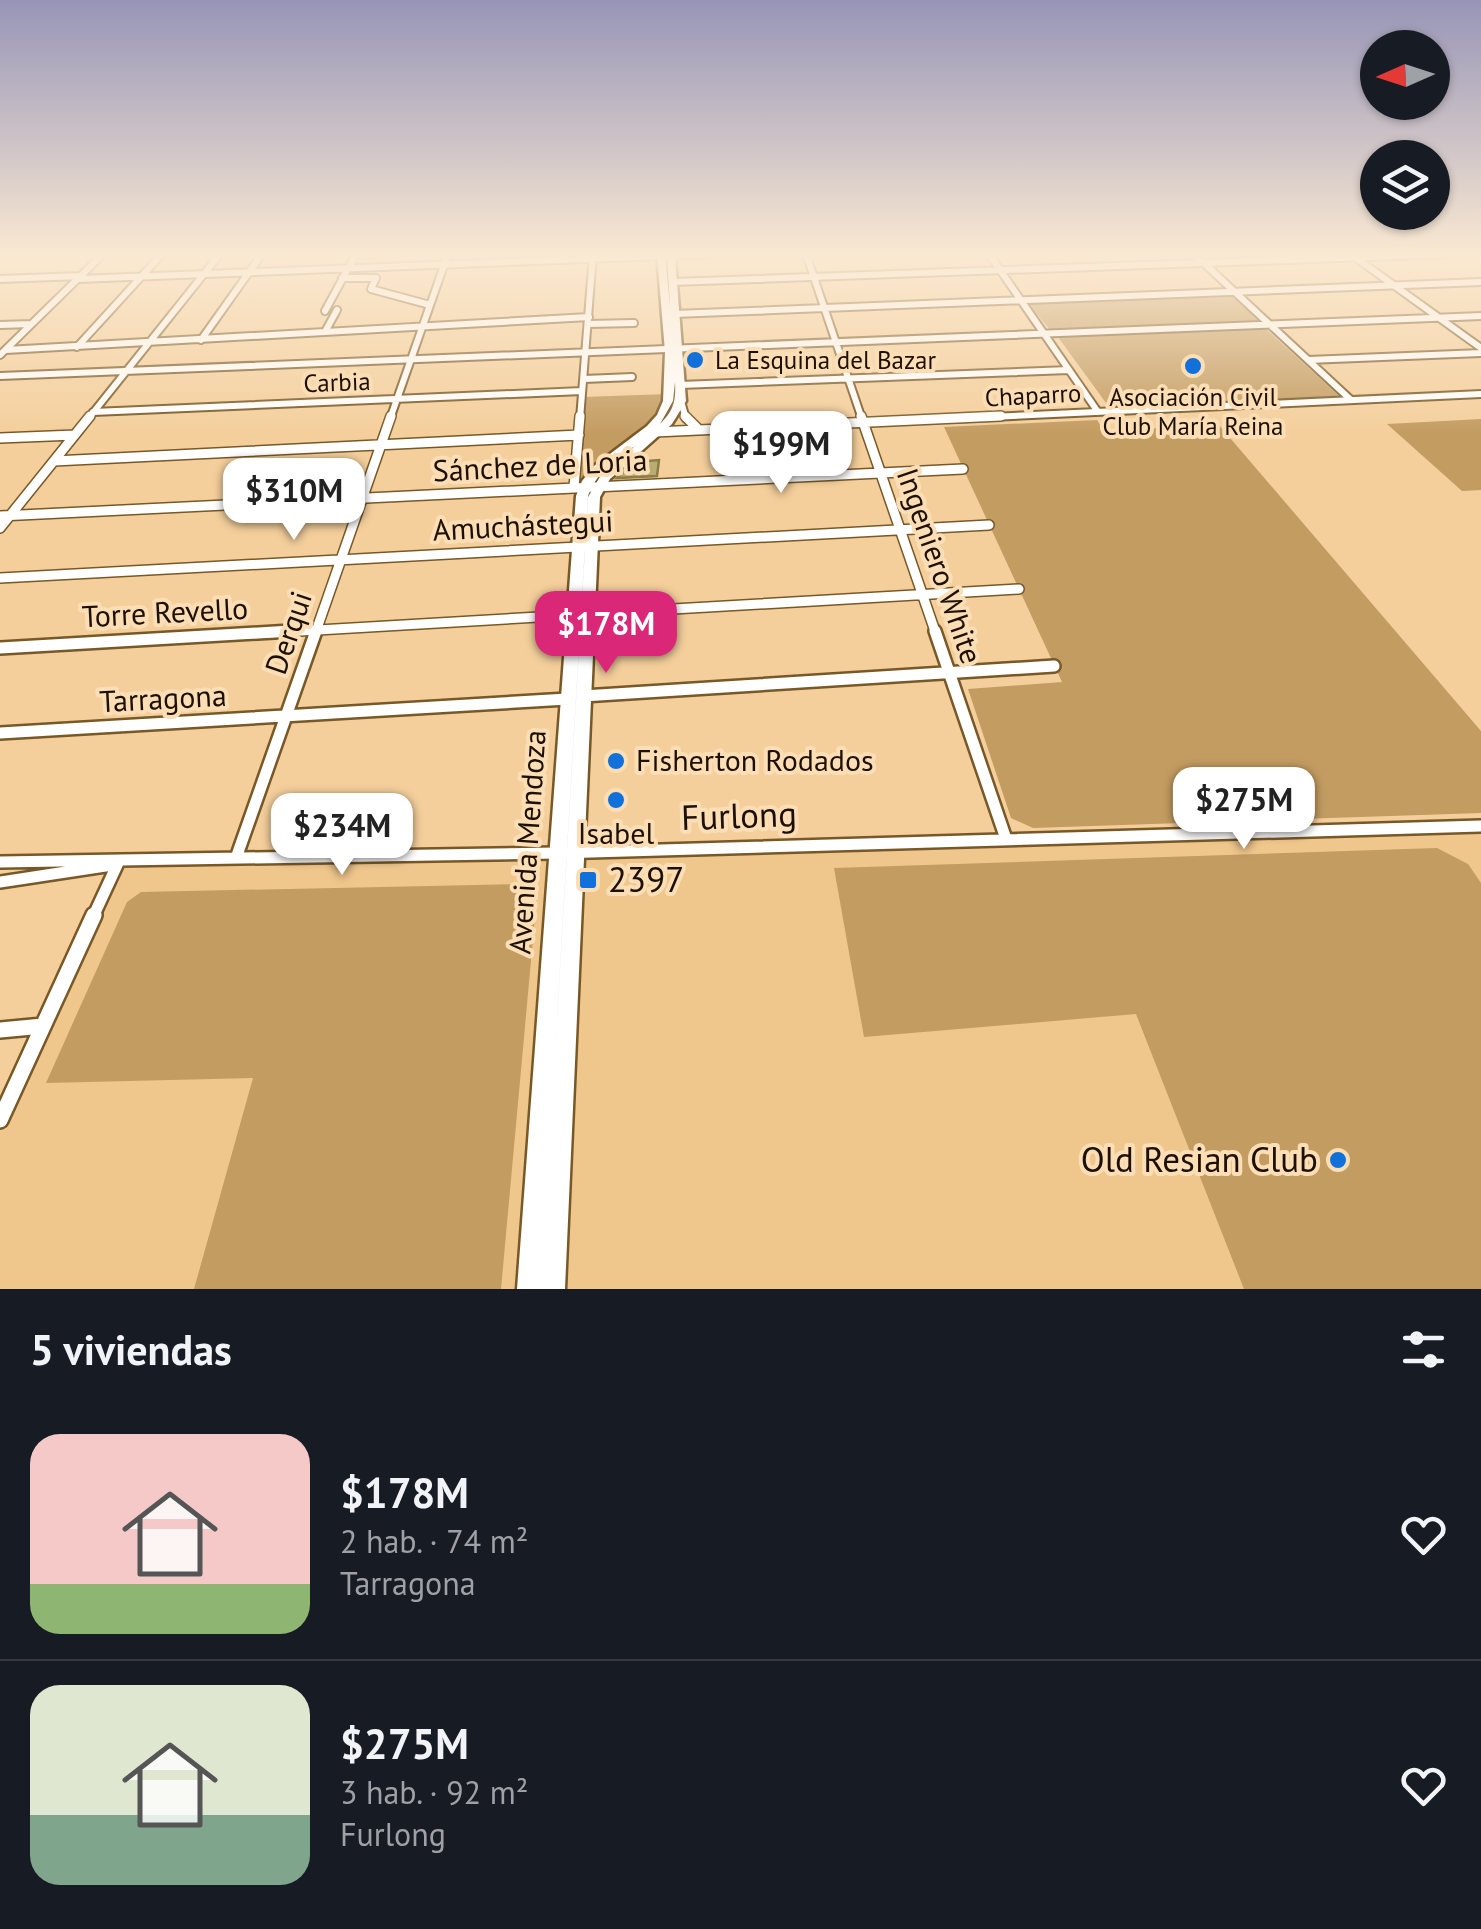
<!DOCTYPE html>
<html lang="es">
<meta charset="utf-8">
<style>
body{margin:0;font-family:"PT Sans",sans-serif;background:#242831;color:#f1f3f6;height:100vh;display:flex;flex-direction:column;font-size:38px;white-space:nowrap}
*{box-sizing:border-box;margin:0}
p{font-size:32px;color:#9ea1a6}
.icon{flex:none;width:55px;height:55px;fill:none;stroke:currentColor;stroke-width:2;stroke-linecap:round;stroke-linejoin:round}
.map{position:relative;height:1289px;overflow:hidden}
.panel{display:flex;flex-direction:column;background:#171b24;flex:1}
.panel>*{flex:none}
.needle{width:65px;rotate:267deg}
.fabs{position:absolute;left:1360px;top:30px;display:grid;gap:20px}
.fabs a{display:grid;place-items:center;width:90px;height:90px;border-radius:50%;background:#171b24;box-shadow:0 2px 8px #0004;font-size:50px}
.price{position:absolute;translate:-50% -85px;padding:0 22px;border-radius:20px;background:#fff;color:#222;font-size:32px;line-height:65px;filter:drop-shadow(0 2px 5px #0008)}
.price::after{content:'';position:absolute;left:50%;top:60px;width:30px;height:22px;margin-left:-15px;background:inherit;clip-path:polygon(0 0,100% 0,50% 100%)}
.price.selected{background:#db2777;color:#fff}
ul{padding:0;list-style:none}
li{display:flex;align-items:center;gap:30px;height:250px;padding:0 30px}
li+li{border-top:2px solid #363941}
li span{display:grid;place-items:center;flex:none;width:280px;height:200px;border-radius:30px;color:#555}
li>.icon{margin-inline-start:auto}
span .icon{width:120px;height:120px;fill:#fffc;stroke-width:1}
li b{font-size:42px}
h2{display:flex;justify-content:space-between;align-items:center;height:120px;padding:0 30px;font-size:42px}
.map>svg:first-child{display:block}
.built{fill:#efc68c}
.green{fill:#c39c61}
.building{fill:#baac72;stroke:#8b7d44;stroke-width:2.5}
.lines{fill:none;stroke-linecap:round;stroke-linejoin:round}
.minor-far3-casing{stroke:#785827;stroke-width:10}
.minor-far2-casing{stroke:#785827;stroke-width:12}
.minor-far1-casing{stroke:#785827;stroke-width:16}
.minor-casing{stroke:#785827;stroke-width:20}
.secondary-casing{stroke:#785827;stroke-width:5}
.minor-far3{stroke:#fff;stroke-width:6}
.minor-far2{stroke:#fff;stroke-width:9}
.minor-far1{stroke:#fff;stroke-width:11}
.minor{stroke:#fff;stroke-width:15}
.secondary{fill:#fff;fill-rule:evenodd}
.poi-dot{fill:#1170d9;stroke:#fbdeb5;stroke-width:4}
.labels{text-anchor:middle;stroke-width:8;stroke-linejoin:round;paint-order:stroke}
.far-poi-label{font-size:25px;fill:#1d1000;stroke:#fbdeb5;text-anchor:start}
.far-street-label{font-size:25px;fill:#1d1000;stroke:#fbdeb5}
.street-label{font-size:30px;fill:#1d1000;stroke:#fbdeb5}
.poi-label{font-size:30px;fill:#1d1000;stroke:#fbdeb5;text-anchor:start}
.near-street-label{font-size:35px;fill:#1d1000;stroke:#fbdeb5}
.near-poi-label{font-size:35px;fill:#1d1000;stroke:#fbdeb5;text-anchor:start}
</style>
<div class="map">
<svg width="1481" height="1289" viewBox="0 0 1481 1289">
<rect width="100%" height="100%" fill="#f4cf9c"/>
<!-- built -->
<path class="built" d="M1481 826V1289H0V1120L118 863Z"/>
<!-- green -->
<path class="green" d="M1230 294 1263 322 1051 331 1027 303Z
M1265 328 1339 396 1109 407 1058 337Z
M669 394 663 411 584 486 574 487 582 397Z
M1481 419V490L1462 491 1387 424Z
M1097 420 1104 431 1219 425 1481 731V813L1033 828 1011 818 968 689 1062 682 944 427Z
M1437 848 1468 864 1481 883V1289H1244L1136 1014 864 1037 834 868Z
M523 884 537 895 501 1289H194L253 1078 46 1083 127 902 141 892Z"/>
<!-- building -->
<path class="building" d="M659 460 657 476 617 478 635 462Z"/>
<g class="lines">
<!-- minor-far3 casing -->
<g class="minor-far3-casing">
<path id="minor-far3" d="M806 254 862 419
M989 254 1098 412
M1194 254 1351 400
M355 255 373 254
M1356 258 1481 348
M342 278H376L371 289 430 305
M0 279 80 276
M78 279 709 254
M673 282 1449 254
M325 311 356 254
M674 314 1481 282
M588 324 634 323
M0 325 31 324
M326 330 337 310
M201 340 262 254
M77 347 162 254
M6 350 589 317
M0 355 103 254
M1308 360 1481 353
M0 376 1481 316
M584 379 632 377
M680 385 1069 370
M681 401 686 419
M93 412 582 391
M88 419 220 254
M390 419 448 254
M580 419 593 254
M947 419 1481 394"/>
</g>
<!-- minor-far2 casing -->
<g class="minor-far2-casing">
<path id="minor-far2" d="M685 416 697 428
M861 416 936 634
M655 432 1001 416
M0 438 75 435
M54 461 579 435
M574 487 580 416
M0 516 963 469
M0 528 90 416
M0 578 989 525
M587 614 1019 589
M248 634 573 615
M315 634 391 416"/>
</g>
<!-- minor-far1 casing -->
<g class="minor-far1-casing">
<path id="minor-far1" d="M935 631 1005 836
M0 648 291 631
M583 696 1054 666
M0 733 567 699
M236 858 316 631
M0 862 557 853 1481 826
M0 882 112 865
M93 917 118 863"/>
</g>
<!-- minor casing -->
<g class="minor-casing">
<path id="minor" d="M0 1030 43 1026
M0 1120 94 915"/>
</g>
<!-- secondary casing -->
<g class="secondary-casing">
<path id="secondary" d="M657 254H665L670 306 667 257 671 255 675 257 686 401 672 424 610 479 600 497 565 1289H541L588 497 601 475 635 446C614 460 597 472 588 496L541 1289H517L576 496 582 481 594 466 647 426 657 415 663 401 665 352ZM675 382C676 401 674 410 660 424L673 401Z"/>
</g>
<!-- minor-far3 -->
<use href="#minor-far3" class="minor-far3"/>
<!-- minor-far2 -->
<use href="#minor-far2" class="minor-far2"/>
<!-- minor-far1 -->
<use href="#minor-far1" class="minor-far1"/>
<!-- minor -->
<use href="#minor" class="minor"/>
<!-- secondary -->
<use href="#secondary" class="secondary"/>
</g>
<!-- sky -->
<linearGradient id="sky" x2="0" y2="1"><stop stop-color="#9795b7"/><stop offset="0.59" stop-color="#fae9d2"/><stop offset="1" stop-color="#fae9d2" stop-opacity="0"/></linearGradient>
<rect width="1481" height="434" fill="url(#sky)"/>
<!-- markers -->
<g class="poi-dot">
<circle cx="695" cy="360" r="10"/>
<circle cx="1193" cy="366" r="10"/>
<circle cx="616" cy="761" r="10"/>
<circle cx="616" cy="800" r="10"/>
<rect x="578" y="870" width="20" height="20" rx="5"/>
<circle cx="1338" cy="1160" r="10"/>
</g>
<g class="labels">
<!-- far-poi labels -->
<g class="far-poi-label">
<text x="715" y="369">La Esquina del Bazar</text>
<text x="1193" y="406" text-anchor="middle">Asociación Civil<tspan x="1193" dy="29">Club María Reina</tspan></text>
</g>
<!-- far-street labels -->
<g class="far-street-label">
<text transform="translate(337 382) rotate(-2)" y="9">Carbia</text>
<text transform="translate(1033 395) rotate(-3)" y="9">Chaparro</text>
</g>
<!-- street labels -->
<g class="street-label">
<text transform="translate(540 466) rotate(-3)" y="10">Sánchez de Loria</text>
<text transform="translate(523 526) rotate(-3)" y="10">Amuchástegui</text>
<text transform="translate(939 566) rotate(71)" y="10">Ingeniero White</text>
<text transform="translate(165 613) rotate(-3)" y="10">Torre Revello</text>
<text transform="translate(289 633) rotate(-71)" y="10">Derqui</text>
<text transform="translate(163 699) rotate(-3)" y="10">Tarragona</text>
<text transform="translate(528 842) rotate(-86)" y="10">Avenida Mendoza</text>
</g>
<!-- poi labels -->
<g class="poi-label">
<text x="636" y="771">Fisherton Rodados</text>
<text x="616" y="844" text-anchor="middle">Isabel</text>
</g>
<!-- near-street labels -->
<g class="near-street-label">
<text transform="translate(739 816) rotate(-2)" y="12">Furlong</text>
</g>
<!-- near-poi labels -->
<g class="near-poi-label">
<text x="608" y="892">2397</text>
<text x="1318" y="1172" text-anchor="end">Old Resian Club</text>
</g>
</g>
</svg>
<div class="fabs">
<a><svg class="needle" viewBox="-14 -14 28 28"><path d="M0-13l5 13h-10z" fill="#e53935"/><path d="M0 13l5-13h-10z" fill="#9ea1a6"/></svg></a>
<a><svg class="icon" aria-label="layers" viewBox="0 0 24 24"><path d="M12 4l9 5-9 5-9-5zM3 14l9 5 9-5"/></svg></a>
</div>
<b class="price" style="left:781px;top:496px">$199M</b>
<b class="price" style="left:294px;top:543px">$310M</b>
<b class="price selected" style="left:606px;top:676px">$178M</b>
<b class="price" style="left:1244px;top:852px">$275M</b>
<b class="price" style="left:342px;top:878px">$234M</b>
</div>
<section class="panel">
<h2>5 viviendas<svg class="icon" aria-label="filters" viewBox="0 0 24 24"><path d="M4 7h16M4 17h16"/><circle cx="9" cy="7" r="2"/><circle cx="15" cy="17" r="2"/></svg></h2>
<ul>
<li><span style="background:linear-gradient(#f6c9c9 75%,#8fb573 0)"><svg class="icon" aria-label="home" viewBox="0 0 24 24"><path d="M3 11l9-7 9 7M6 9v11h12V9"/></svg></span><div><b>$178M</b><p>2 hab. · 74 m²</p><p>Tarragona</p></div><svg class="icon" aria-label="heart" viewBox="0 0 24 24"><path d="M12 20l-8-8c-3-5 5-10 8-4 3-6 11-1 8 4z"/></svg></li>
<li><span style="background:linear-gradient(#dfe7d0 65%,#7fa58c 0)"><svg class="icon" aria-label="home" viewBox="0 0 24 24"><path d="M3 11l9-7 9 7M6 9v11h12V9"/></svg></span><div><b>$275M</b><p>3 hab. · 92 m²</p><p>Furlong</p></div><svg class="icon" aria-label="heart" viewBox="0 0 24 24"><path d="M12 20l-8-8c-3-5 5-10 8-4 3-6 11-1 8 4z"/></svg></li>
</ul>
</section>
